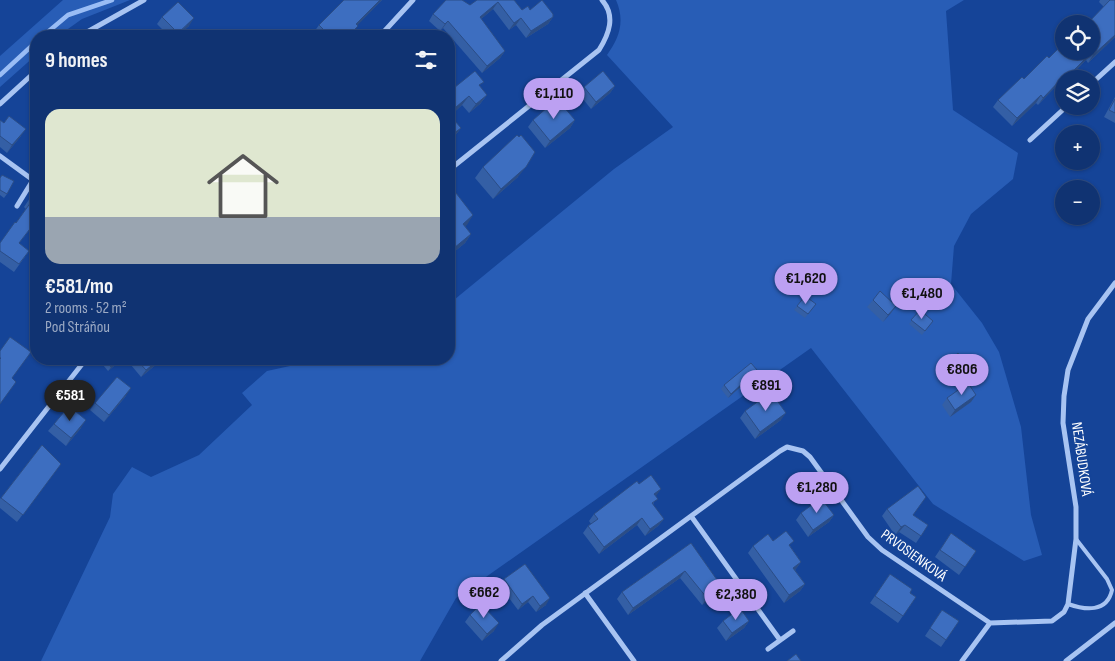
<!DOCTYPE html>
<meta charset="utf-8">
<style>
body{margin:0;font-family:"Sofia Sans Condensed",sans-serif;background:#193b77;color:#f1f3f6;height:100vh;display:flex;flex-direction:column;font-size:19px;white-space:nowrap}
*{box-sizing:border-box;margin:0}
p{font-size:16px;color:#9caac4}
.icon{flex:none;width:28px;height:28px;fill:none;stroke:currentColor;stroke-width:2;stroke-linecap:round;stroke-linejoin:round}
.map{position:relative;flex:1;overflow:hidden}
.side{position:absolute;left:30px;top:30px;width:425px;height:335px;display:flex;flex-direction:column;background:#103372;border-radius:20px;box-shadow:0 1px 4px #0004,0 0 0 1px #304e84}
.side>*{flex:none}
.fabs{position:absolute;left:1055px;top:15px;display:grid;gap:10px}
.fabs a{display:grid;place-items:center;width:45px;height:45px;border-radius:50%;background:#103372;box-shadow:0 1px 4px #0004,0 0 0 1px #304e84;font-size:25px}
.price{position:absolute;translate:-50% -42px;padding:0 11px;border-radius:18px;background:#bca0f2;color:#111;font-size:16px;line-height:32px;filter:drop-shadow(0 1px 2px #0008)}
.price::after{content:'';position:absolute;left:50%;top:30px;width:15px;height:11px;margin-left:-8px;background:inherit;clip-path:polygon(0 0,100% 0,50% 100%)}
.price.active{background:#222;color:#fff}
ul{padding:0;list-style:none}
li{display:grid;align-content:center;gap:10px;height:265px;padding:0 15px}
li+li{border-top:1px solid #304e84}
li span{display:grid;place-items:center;height:155px;border-radius:15px;color:#555}
li>.icon{margin-inline-start:auto}
span .icon{width:90px;height:90px;fill:#fffc;stroke-width:1}
li b{font-size:21px}
h2{display:flex;justify-content:space-between;align-items:center;height:60px;padding:0 15px;font-size:21px}
.map>svg:first-child{display:block}
.green{fill:#285db6}
.lines{fill:none;stroke-linecap:round;stroke-linejoin:round}
.stream{stroke:#9abdf5;stroke-width:4.5}
.lane{stroke:#a8c4f2;stroke-width:4}
.street{stroke:#a8c4f2;stroke-width:5}
.wall{fill:#345fa5}
.shaded-wall{fill:#2b4d86}
.building{fill:#3d6ec0;stroke:#2b4d86}
.labels{text-anchor:middle;stroke-width:4;stroke-linejoin:round;paint-order:stroke}
.street-label{font-size:15px;fill:#fff;stroke:#154498}
</style>
<div class="map">
<svg width="1115" height="661" viewBox="0 0 1115 661">
<rect width="100%" height="100%" fill="#154498"/>
<!-- green -->
<path class="green" d="M63 0H130L82 19 58 36H36V55L0 87V56Z
M616 0H964L946 11 953 110 1018 153 1013 179 971 214 954 246 951 284 982 323 999 352 1021 427 1031 515 1042 555 1024 561 933 504 811 348 456 598 420 661H41L110 517 113 494 132 467 151 477 199 455 252 405 242 393 267 371 322 359H449V304L614 169 673 127 607 55C620 37 625 21 616 0Z"/>
<g class="lines">
<!-- stream -->
<path class="stream" d="M43 36 68 15 112 0
M0 75 36 42"/>
<!-- lane -->
<path class="lane" d="M1068 604C1085 610 1107 613 1112 590L1107 579 1076 539"/>
<!-- street -->
<path class="street" d="M80 36 144 0
M380 36 413 0
M1091 84 1115 62
M0 104 36 71
M1030 140 1067 106
M0 156 33 180 17 206
M449 170 599 50C609 34 616 16 602 0
M0 469 86 359
M691 516 780 640
M585 593 634 661
M768 649 793 631
M501 661 542 625 780 451 787 447 803 451 810 457 868 537 882 550 990 623 1052 621 1064 612 1068 604 1076 539V507L1063 423 1064 396 1068 370 1088 319 1115 283
M962 661 990 623
M1066 661 1115 623"/>
</g>
<!-- wall -->
<path class="wall" d="M344 0H382L357 25 353 34 351 36H318L314 32 319 25Z
M514 0 522 10H530L553 17 548 24 526 38 516 25 509 30 493 9 481 19 505 51 500 58 482 73 443 28 440 31 429 21 433 14 470 5Z
M1100 0H1115V37L1088 63 1086 60 1068 79H1064L1063 84 1061 81 1038 105 1036 103 1012 126 993 107 998 100 1049 58 1064 51 1104 7 1099 2Z
M162 17 189 26 177 36H169L157 24Z
M615 86 610 93 591 109 579 94 584 87Z
M480 87 487 95 480 104 469 113 462 105 450 116 461 128 454 137 449 141V92Z
M1115 97V123L1104 117Z
M0 120 21 136 7 153 0 147Z
M533 120H575L570 128 545 148 528 127Z
M483 167 518 177 493 199 475 178Z
M0 177 7 194 4 198 0 195Z
M36 189V226L34 224 19 243 29 251 14 272 0 262V243L16 223 26 209 24 207Z
M449 199 473 215 465 226 471 234 465 243 449 256Z
M873 300 896 306 891 313 883 322 867 307Z
M816 304 805 318 794 310 797 306Z
M920 310 933 321 922 335 909 324Z
M36 324V339L30 334Z
M98 359H122L119 362 108 371Z
M126 359H163L141 377Z
M947 363H966L964 366 953 376 945 367Z
M755 374 728 398 721 389 724 385Z
M126 396 104 422 90 410 95 403Z
M947 398 971 402 950 417 942 405Z
M745 411 781 420 755 439 740 418Z
M54 424 81 428 66 446 48 431Z
M42 445 61 464 17 522 0 508V499Z
M639 484 656 496 653 505 664 519 658 526 645 536 637 525 599 554 583 533 588 526 591 524 589 521 594 514Z
M887 509 913 515 928 525 916 543 899 532 895 535 882 516Z
M801 513 834 515 829 522 808 537 796 520Z
M951 533 976 551 959 575 935 557Z
M773 541 790 546 801 562 795 570 805 584 800 591 784 603 748 553 753 546Z
M691 543 722 587 717 594 702 605 680 578 628 615 617 599 622 592Z
M525 564 546 605 536 612 528 602 518 610 499 585 504 579Z
M890 574 910 593 916 597 898 623 870 603Z
M942 610 959 621 941 647 925 636Z
M470 615 494 631 482 641 465 622Z
M723 621H749L744 628 726 641 717 628Z"/>
<!-- shaded-wall -->
<path class="shaded-wall" d="M380 0H382L351 32 356 24Z
M498 2 493 9 475 24 480 17Z
M553 17 548 24 526 38 531 31Z
M194 18 189 26 177 36H176Z
M521 18 516 25 509 30 514 23Z
M448 21 443 28 440 31 445 24Z
M358 26 351 36H348Z
M1115 35V37L1088 63 1093 55Z
M505 51 500 58 482 73 487 66Z
M1091 53 1086 60 1068 79H1066Z
M1066 74 1061 81 1038 105 1043 98Z
M615 86 610 93 591 109 596 102Z
M487 95 480 104 469 113 476 104Z
M1041 95 1036 103 1012 126 1017 118Z
M469 96 462 105 449 117V113Z
M575 120 570 128 545 148 550 141Z
M461 128 454 137 449 141V137Z
M26 129 21 136 7 153 12 145Z
M526 167 518 177 493 199 501 189Z
M473 215 467 225 457 233 463 224Z
M471 234 465 243 449 256 454 248Z
M896 306 891 313 883 322 888 315Z
M122 359 119 362 108 371 111 367Z
M160 359H163L141 377 146 370Z
M966 363 964 366 953 376 955 372Z
M757 370 755 374 728 398 731 394Z
M131 388 126 396 104 422 109 415Z
M976 395 971 402 950 417 955 410Z
M786 413 781 420 755 439 760 432Z
M86 420 81 428 66 446 71 438Z
M661 489 656 496 654 494Z
M834 515 829 522 808 537 813 530Z
M642 518 637 525 599 554 604 547Z
M664 519 658 526 645 536 650 529Z
M905 525 899 532 895 535 901 527Z
M801 562 796 569 788 575 793 568Z
M685 571 680 578 628 615 633 608Z
M805 584 800 591 784 603 789 595Z
M722 587 717 594 702 605 707 598Z
M533 596 528 602 518 610 522 604Z
M550 598 546 605 536 612 540 606Z
M749 621 744 628 726 641 732 633Z
M499 623 494 631 482 641 487 634Z"/>
<!-- building -->
<path class="building" d="M344 0H380L356 24 358 26 348 36H325L328 34 319 25Z
M446 0H462L470 5 477 0H514L522 10 528 6 530 10 542 0 553 14V17L531 31 521 18 514 23 498 2 480 17 505 51 487 66 448 21 445 24 433 14Z
M1110 0H1115V35L1093 55 1091 53 1068 76 1066 74 1043 98 1041 95 1017 118 998 100 1022 77 1024 79 1047 56 1049 58 1064 43V51H1091V24H1087Z
M178 2 194 18 178 33 162 17Z
M121 32 124 36H117Z
M475 71 484 82 479 85 487 95 476 104 469 96 449 113V92Z
M603 71 615 86 596 102 584 87Z
M557 99 575 120 550 141 533 120Z
M1115 99V113L1109 110Z
M449 114 461 128 449 137Z
M9 116 26 129 12 145 0 136V120L4 123Z
M517 135 519 137 521 135 535 152 526 167 501 189 483 167Z
M2 175 14 181 7 194 0 190V178Z
M36 189V221L19 243 29 251 19 264 0 251V243L15 222 16 223 31 202 29 200Z
M456 193 473 215 463 224 471 234 454 248 449 242V199Z
M880 291 896 306 888 315 873 300Z
M805 296 816 304 808 314 797 306Z
M920 310 933 321 925 331 911 320Z
M10 337 31 352 12 378 16 382 0 404V359L1 358H0V351Z
M958 353 966 363 955 372 947 363Z
M104 359H121L111 367Z
M136 359H160L146 370Z
M751 363 757 370 731 394 724 385Z
M117 377 131 388 109 415 95 403Z
M968 383 976 395 955 410 947 398Z
M771 392 786 413 760 432 745 411Z
M69 406 86 420 71 438 54 424Z
M42 445 61 464 23 515 1 498Z
M651 475 661 489 654 494 658 499 652 503 664 519 650 529 642 518 604 547 588 526 598 519 594 514 637 481 639 484Z
M918 486 926 497 913 515 928 525 921 536 905 525 901 527 887 509Z
M821 498 834 515 813 530 801 513Z
M786 531 794 541 789 545 801 562 793 568 805 584 789 595 753 546 768 534 773 541Z
M951 533 976 551 965 567 940 550Z
M691 543 722 587 707 598 685 571 633 608 622 592Z
M525 564 550 598 540 606 533 596 522 604 504 579Z
M890 574 912 589 910 593 916 597 903 616 875 596Z
M481 604 499 623 487 634 470 615Z
M740 608 749 621 732 633 723 621Z
M942 610 959 621 946 640 930 628Z
M796 654 801 661H787Z"/>
<g class="labels">
<!-- street labels -->
<g class="street-label">
<text transform="translate(1082 459) rotate(82)" y="5">NEZÁBUDKOVÁ</text>
<text transform="translate(914 555) rotate(36)" y="5">PRVOSIENKOVÁ</text>
</g>
</g>
</svg>
<div class="fabs">
<a><svg class="icon" aria-label="locate" viewBox="0 0 24 24"><circle cx="12" cy="12" r="6"/><path d="M12 2v4M12 18v4M2 12h4M18 12h4"/></svg></a>
<a><svg class="icon" aria-label="layers" viewBox="0 0 24 24"><path d="M12 4l9 5-9 5-9-5zM3 14l9 5 9-5"/></svg></a>
<a>+</a>
<a>−</a>
</div>
<b class="price" style="left:554px;top:120px">€1,110</b>
<b class="price" style="left:806px;top:305px">€1,620</b>
<b class="price" style="left:922px;top:320px">€1,480</b>
<b class="price" style="left:962px;top:396px">€806</b>
<b class="price" style="left:766px;top:412px">€891</b>
<b class="price active" style="left:70px;top:422px">€581</b>
<b class="price" style="left:817px;top:514px">€1,280</b>
<b class="price" style="left:484px;top:619px">€662</b>
<b class="price" style="left:736px;top:621px">€2,380</b>
<section class="side">
<h2>9 homes<svg class="icon" aria-label="filters" viewBox="0 0 24 24"><path d="M4 7h16M4 17h16"/><circle cx="9" cy="7" r="2"/><circle cx="15" cy="17" r="2"/></svg></h2>
<ul>
<li><span style="background:linear-gradient(#dfe7d0 70%,#9aa5b1 0)"><svg class="icon" aria-label="home" viewBox="0 0 24 24"><path d="M3 11l9-7 9 7M6 9v11h12V9"/></svg></span><div><b>€581/mo</b><p>2 rooms · 52 m²</p><p>Pod Stráňou</p></div></li>
</ul>
</section>
</div>
